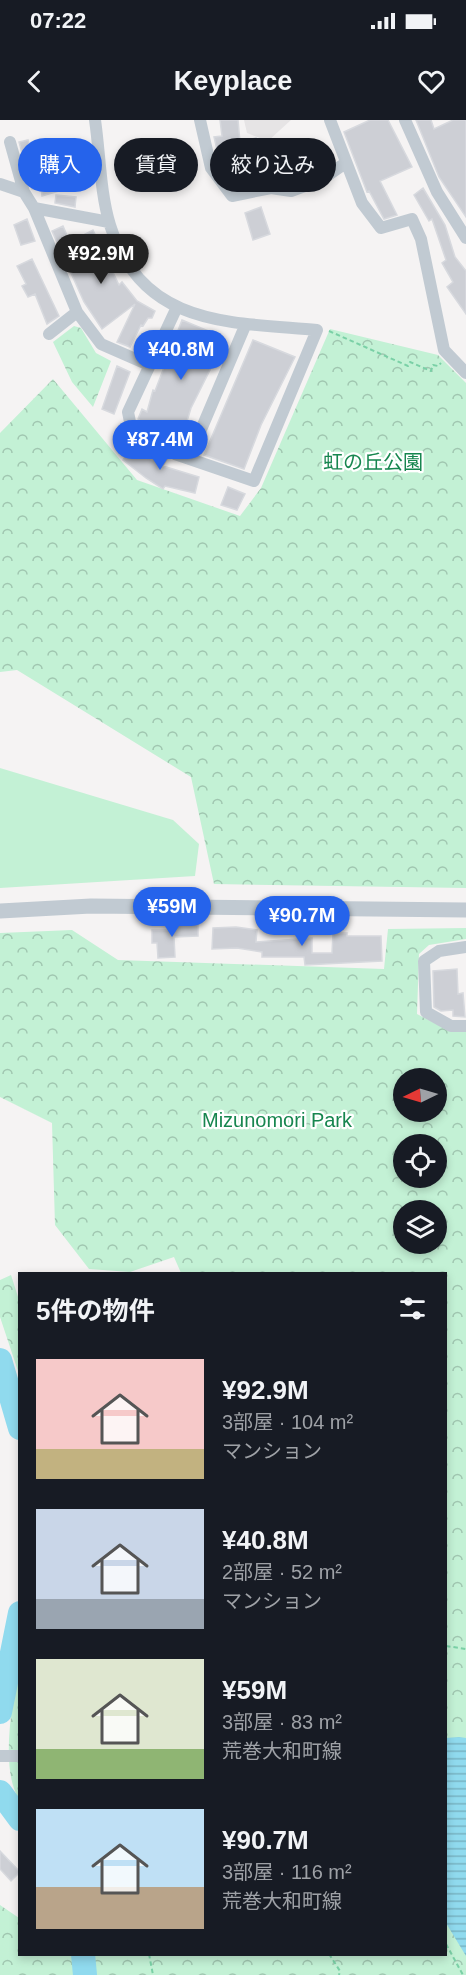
<!DOCTYPE html>
<html lang="ja">
<meta charset="utf-8">
<style>
body{margin:0;font-family:Helvetica,"Noto Sans JP",sans-serif;background:#242831;color:#f1f3f6;height:100vh;display:flex;flex-direction:column;font-size:22px;white-space:nowrap}
*{box-sizing:border-box;margin:0}
p{font-size:20px;color:#9ea1a6}
.icon{flex:none;width:33px;height:33px;fill:none;stroke:currentColor;stroke-width:2;stroke-linecap:round;stroke-linejoin:round}
.map{position:relative;flex:1;overflow:hidden}
.details{position:absolute;left:18px;top:1152px;width:429px;height:684px;display:flex;flex-direction:column;background:#171b24;border-radius:0px;box-shadow:0 3px 9px #0003}
.details>*{flex:none}
.top-card{position:absolute;left:18px;top:18px;width:430px;height:54px;display:flex;gap:12px}
.needle{width:39px;rotate:265deg}
.tools{position:absolute;left:393px;top:948px;display:grid;gap:12px}
.tools a{display:grid;place-items:center;width:54px;height:54px;border-radius:50%;background:#171b24;box-shadow:0 3px 9px #0003;font-size:30px}
.price{position:absolute;translate:-50% -51px;padding:0 14px;border-radius:21px;background:#2563eb;color:#fff;font-size:20px;line-height:39px;filter:drop-shadow(0 2px 3px #0008)}
.price::after{content:'';position:absolute;left:50%;top:36px;width:18px;height:14px;margin-left:-9px;background:inherit;clip-path:polygon(0 0,100% 0,50% 100%)}
.price.current{background:#222;color:#fff}
ul{padding:0;list-style:none}
li{display:flex;align-items:center;gap:18px;height:150px;padding:0 18px}
li span{display:grid;place-items:center;flex:none;width:168px;height:120px;border-radius:0px;color:#555}
li>.icon{margin-inline-start:auto}
span .icon{width:72px;height:72px;fill:#fffc;stroke-width:1}
li b{font-size:26px}
h2{display:flex;justify-content:space-between;align-items:center;height:72px;padding:0 18px;font-size:26px}
.chip{padding:0 21px;border-radius:27px;background:#171b24;box-shadow:0 3px 9px #0003;font-size:21px;line-height:54px}
.chip.current{background:#2563eb;color:#fff}
.status{display:flex;justify-content:space-between;align-items:center;height:42px;padding:0 30px;background:#171b24;direction:ltr}
.status svg{height:16px;fill:currentColor}
header{display:flex;justify-content:space-between;align-items:center;height:78px;padding:0 18px;background:#171b24;font-size:27px;font-weight:700}
.map>svg:first-child{display:block}
.education{fill:#e6e4e5}
.green{fill:#c3f1d5}
.forest{fill:url(#forest-crowns);fill-rule:evenodd}
.water{fill:url(#water-rules)}
.lines{fill:none;stroke-linecap:round;stroke-linejoin:round}
.stream{stroke:#90daee;stroke-width:4}
.river{stroke:#90daee;stroke-width:24}
.building{fill:#cdcfd5;stroke:#d7d9de;stroke-width:1.5}
.path{stroke:#7ad0a6;stroke-width:2;stroke-dasharray:4.5 3;stroke-linecap:butt}
.minor{stroke:#c1cad2;stroke-width:12}
.tertiary{stroke:#c1cad2;stroke-width:15}
.labels{text-anchor:middle;stroke-width:4.5;stroke-linejoin:round;paint-order:stroke}
.park-label{font-size:20px;fill:#17864f;stroke:#fff}
</style>
<div class="status"><b>07:22</b><svg viewBox="0 0 49 12"><path d="M0 12V9h3v3zM5 12V6h3v6zM10 12V3h3v9zM15 12V0h3v12zM26 1h20v11H26zM47 4h2v5h-2z"/></svg></div>
<header><svg class="icon" aria-label="back" viewBox="0 0 24 24"><path d="M15 5l-7 7 7 7"/></svg>Keyplace<svg class="icon" aria-label="heart" viewBox="0 0 24 24"><path d="M12 20l-8-8c-3-5 5-10 8-4 3-6 11-1 8 4z"/></svg></header>
<div class="map">
<svg width="466" height="1855" viewBox="0 0 466 1855">
<defs>
<pattern id="forest-crowns" width="20" height="18" patternUnits="userSpaceOnUse" patternTransform="scale(1.5)"><rect width="20" height="18" fill="#c3f1d5"/><path d="M2 6a3 3 0 1 1 6 0M12 15a3 3 0 1 1 6 0" fill="none" stroke="#a0c6b0"/></pattern>
<pattern id="water-rules" width="6" height="5" patternUnits="userSpaceOnUse" patternTransform="scale(1.5)"><rect width="6" height="5" fill="#90daee"/><path d="M0 2.5h6" fill="none" stroke="#78b4c4"/></pattern>
</defs>
<rect width="100%" height="100%" fill="#f5f3f3"/>
<!-- education -->
<path class="education" d="M244 0H291L268 21 247 13Z"/>
<!-- green -->
<path class="green" d="M0 648 173 700 199 724 195 756 0 768Z"/>
<!-- forest -->
<path class="forest" d="M74 206 81 208 96 233 111 241 93 287 72 262 53 222Z
M330 209 438 235 466 263V768L214 764 191 657 17 550 0 552V313L53 259 137 360 240 396 261 368Z
M466 808V819L429 825 419 834 417 894 450 911 466 912V1855H0V1785L19 1798 20 1834H446V1154L181 1153 174 1137 130 1152 89 1149 55 1105 52 1003 0 977V813L72 810 118 840 384 849 388 809ZM404 958H436V992H404ZM404 1024H436V1058H404ZM404 1090H436V1124H404Z
M11 1155 19 1180V1254L0 1197V1160Z
M19 1546V1679C0 1649 12 1584 19 1546Z"/>
<!-- water -->
<path class="water" d="M459 1617 466 1618V1836L446 1803V1618Z"/>
<g class="lines">
<!-- stream -->
<path class="stream" d="M12 1533 20 1540"/>
<!-- river -->
<path class="river" d="M0 1240 20 1308
M0 1592 20 1493
M0 1672 20 1699
M83 1834 85 1855"/>
</g>
<!-- building -->
<path class="building" d="M220 0H238L240 22 256 18 263 40 274 35 282 51 264 60 242 64 238 34 219 38 214 17 222 16Z
M370 0H388L412 47 380 61 397 95 384 99 369 71 367 72 344 12Z
M416 0H431L434 9 453 0H466V97L439 57Z
M28 20 33 40 50 35 59 71 42 76 41 68 32 69 19 22Z
M423 68 445 105 455 137 466 151V194L447 167 453 162 442 143 446 140 432 99 429 101 414 75Z
M56 75 76 77 75 87 55 83Z
M261 87 270 114 253 120 245 93Z
M27 99 35 121 21 125 14 105Z
M63 106 70 122 93 110 119 165 122 162 137 181 155 191 152 198H148L143 206 141 205 130 227 117 222 135 184 102 209 84 182 52 111Z
M32 139 59 196 47 204 35 174 28 177 22 166 26 164 17 146Z
M182 200 223 217 210 241 213 244 191 288 185 308 175 324 138 299 142 289 147 292 153 270 155 271Z
M253 220 295 237 261 305 244 349 204 335Z
M117 246 130 252 114 294 102 289Z
M131 325 152 340 156 332 167 339 163 346 199 357 195 373 165 366 163 369 146 358 123 340Z
M228 367 245 374 237 390 221 385Z
M198 803V816L174 817 175 837 158 838 157 823H152V810H172L173 804Z
M236 807 257 810 256 822 312 818V833H332L333 813H347V816H381L382 841 305 845 304 837H262V832L237 828 212 829 213 808Z
M457 849 458 874 463 873 465 897 453 896V890L441 891 434 887 433 851Z
M0 1731 20 1752 11 1761 0 1749Z"/>
<g class="lines">
<!-- path -->
<path class="path" d="M329 211 408 246 410 242 431 251 433 245 438 246 441 243
M446 1526 466 1529
M446 1824 463 1855
M149 1834 153 1855
M329 1834 340 1851 339 1855"/>
<!-- minor -->
<path class="minor" d="M95 0C100 34 100 72 110 105 142 207 229 202 317 210L254 361 175 334 131 307 128 292 177 187
M200 0 211 48 232 76 271 68 291 71 321 60 344 44
M330 0 362 83 381 108 412 99 421 119 444 230 466 253
M405 0 437 72 466 118
M10 22 24 72 34 88
M0 64 24 72
M109 102 34 88 77 192 101 224 149 245
M49 214 77 192
M189 338 245 206
M466 827 439 831 424 841 426 892 451 906H466
M0 1636H20"/>
<!-- tertiary -->
<path class="tertiary" d="M0 791 91 786 466 790"/>
</g>
<g class="labels">
<!-- park labels -->
<g class="park-label">
<text x="373" y="349">虹の丘公園</text>
<text x="277" y="1007">Mizunomori Park</text>
</g>
</g>
</svg>
<div class="tools">
<a><svg class="needle" viewBox="-14 -14 28 28"><path d="M0-13l5 13h-10z" fill="#e53935"/><path d="M0 13l5-13h-10z" fill="#9ea1a6"/></svg></a>
<a><svg class="icon" aria-label="locate" viewBox="0 0 24 24"><circle cx="12" cy="12" r="6"/><path d="M12 2v4M12 18v4M2 12h4M18 12h4"/></svg></a>
<a><svg class="icon" aria-label="layers" viewBox="0 0 24 24"><path d="M12 4l9 5-9 5-9-5zM3 14l9 5 9-5"/></svg></a>
</div>
<b class="price current" style="left:101px;top:165px">¥92.9M</b>
<b class="price" style="left:181px;top:261px">¥40.8M</b>
<b class="price" style="left:160px;top:351px">¥87.4M</b>
<b class="price" style="left:172px;top:818px">¥59M</b>
<b class="price" style="left:302px;top:827px">¥90.7M</b>
<div class="top-card">
<a class="chip current">購入</a>
<a class="chip">賃貸</a>
<a class="chip">絞り込み</a>
</div>
<section class="details">
<h2>5件の物件<svg class="icon" aria-label="filters" viewBox="0 0 24 24"><path d="M4 7h16M4 17h16"/><circle cx="9" cy="7" r="2"/><circle cx="15" cy="17" r="2"/></svg></h2>
<ul>
<li><span style="background:linear-gradient(#f6c9c9 75%,#c2b280 0)"><svg class="icon" aria-label="home" viewBox="0 0 24 24"><path d="M3 11l9-7 9 7M6 9v11h12V9"/></svg></span><div><b>¥92.9M</b><p>3部屋 · 104 m²</p><p>マンション</p></div></li>
<li><span style="background:linear-gradient(#c9d6e8 75%,#9aa5b1 0)"><svg class="icon" aria-label="home" viewBox="0 0 24 24"><path d="M3 11l9-7 9 7M6 9v11h12V9"/></svg></span><div><b>¥40.8M</b><p>2部屋 · 52 m²</p><p>マンション</p></div></li>
<li><span style="background:linear-gradient(#dfe7d0 75%,#8fb573 0)"><svg class="icon" aria-label="home" viewBox="0 0 24 24"><path d="M3 11l9-7 9 7M6 9v11h12V9"/></svg></span><div><b>¥59M</b><p>3部屋 · 83 m²</p><p>荒巻大和町線</p></div></li>
<li><span style="background:linear-gradient(#bfe0f5 65%,#b9a48a 0)"><svg class="icon" aria-label="home" viewBox="0 0 24 24"><path d="M3 11l9-7 9 7M6 9v11h12V9"/></svg></span><div><b>¥90.7M</b><p>3部屋 · 116 m²</p><p>荒巻大和町線</p></div></li>
</ul>
</section>
</div>
